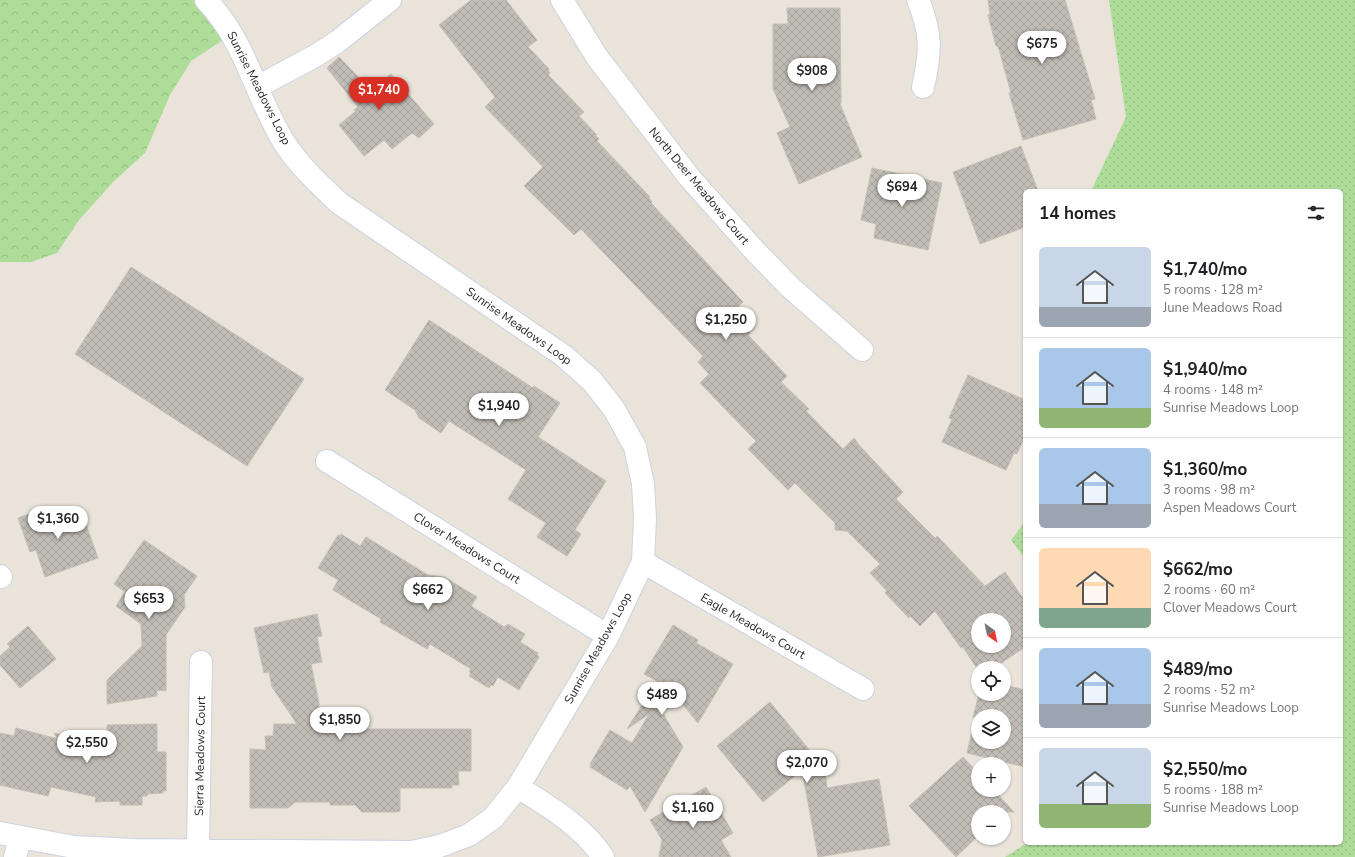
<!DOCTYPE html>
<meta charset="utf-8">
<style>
body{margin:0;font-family:"Nunito Sans",sans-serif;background:#f6f6f6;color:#202124;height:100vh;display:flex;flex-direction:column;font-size:15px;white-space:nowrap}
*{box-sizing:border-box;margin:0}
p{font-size:13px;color:#757577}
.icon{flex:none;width:22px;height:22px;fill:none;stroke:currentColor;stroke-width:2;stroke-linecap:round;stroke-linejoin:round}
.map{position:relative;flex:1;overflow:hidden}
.panel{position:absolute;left:1023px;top:189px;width:320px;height:656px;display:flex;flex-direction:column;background:#fff;border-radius:6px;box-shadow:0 1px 3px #0004}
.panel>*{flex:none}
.needle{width:26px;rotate:147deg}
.buttons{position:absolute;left:971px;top:613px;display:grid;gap:8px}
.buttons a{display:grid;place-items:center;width:40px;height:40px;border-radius:50%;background:#fff;box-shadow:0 1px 3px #0004;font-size:20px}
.price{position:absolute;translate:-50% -34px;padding:0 9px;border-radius:14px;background:#fff;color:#222;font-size:13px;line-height:26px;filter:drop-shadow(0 1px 2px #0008)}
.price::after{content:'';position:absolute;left:50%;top:24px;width:12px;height:9px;margin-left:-6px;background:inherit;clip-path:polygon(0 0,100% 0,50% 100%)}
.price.selected{background:#d93025;color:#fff}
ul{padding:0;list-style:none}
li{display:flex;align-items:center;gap:12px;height:100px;padding:0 16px}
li+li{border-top:1px solid #e0e0e0}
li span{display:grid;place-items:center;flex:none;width:112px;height:80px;border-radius:6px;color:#555}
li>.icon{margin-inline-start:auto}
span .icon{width:48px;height:48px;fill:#fffc;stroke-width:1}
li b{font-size:17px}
h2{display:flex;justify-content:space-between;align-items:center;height:48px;padding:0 16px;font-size:17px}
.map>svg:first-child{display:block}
.grass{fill:url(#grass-dots)}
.park{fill:url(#park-crowns)}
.building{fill:url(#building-cross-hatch);stroke:#c4bfb4;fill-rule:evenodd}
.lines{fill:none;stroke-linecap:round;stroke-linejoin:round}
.minor-casing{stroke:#cfd2e0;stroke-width:24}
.minor{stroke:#fff;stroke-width:22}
.labels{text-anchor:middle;stroke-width:4;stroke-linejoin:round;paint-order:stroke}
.street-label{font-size:12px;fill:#272727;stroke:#fff}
</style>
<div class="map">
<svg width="1355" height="857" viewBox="0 0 1355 857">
<defs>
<pattern id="grass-dots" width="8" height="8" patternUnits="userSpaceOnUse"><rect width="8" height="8" fill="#aedc99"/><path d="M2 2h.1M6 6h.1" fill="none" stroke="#96bd84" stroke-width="1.8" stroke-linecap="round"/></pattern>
<pattern id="park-crowns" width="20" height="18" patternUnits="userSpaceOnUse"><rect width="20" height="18" fill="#aedc99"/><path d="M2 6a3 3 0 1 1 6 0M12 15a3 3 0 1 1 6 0" fill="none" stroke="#96bd84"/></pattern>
<pattern id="building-cross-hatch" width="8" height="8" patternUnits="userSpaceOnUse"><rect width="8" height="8" fill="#c1bdb6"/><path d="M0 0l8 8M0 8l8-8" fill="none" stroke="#a6a29c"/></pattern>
</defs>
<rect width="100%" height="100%" fill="#e9e3da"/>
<!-- grass -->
<path class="grass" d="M1109 0H1355V857H1005L1027 843H1341V191H1091L1126 117Z
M1025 522V559L1011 540Z"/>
<!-- park -->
<path class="park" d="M0 0H206L232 34 191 61 170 95 145 153 113 182 79 220 57 253 31 262H0Z"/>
<!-- building -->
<path class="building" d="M471 0H506L537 40 528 47 549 69 548 70 550 73 548 75 584 112 579 116 597 135H595L599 139 597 141 650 197 649 198 652 202 651 203 743 302 732 313 750 333 748 335 787 376 781 382 809 409 806 411 843 449 854 438 859 445 903 492 896 499 935 538 937 536 985 586 1005 572 1025 601V647L994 668H978V670L963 647 961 648 935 611 920 626 910 616 909 618 885 593 887 591 870 573 880 564 847 531 835 530V523L795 483 788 490 748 449 756 441 700 383 709 374 698 362 703 356 581 229 574 235 524 186 543 167 485 107 495 97 439 25ZM978 620H1004V646H978Z
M988 0H1065L1095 99 1091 100 1096 119 1023 140 1009 93H1011L998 46H996L988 15 990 14Z
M787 8H840L841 103 840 104 862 157 799 184 777 133 790 127 773 89V24H788Z
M339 57 371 90 391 74 434 124 419 138 412 133 392 149 384 140 364 156 339 125 356 111 354 110 358 107 327 68Z
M1021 146 1038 191H1025V227L980 244 953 172Z
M872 168 942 183 928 250 874 238 876 224 861 220Z
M131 267 304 379 247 466 75 354Z
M429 320 533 388 534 386 560 403 538 437 606 481 575 530 581 534 567 556 537 537 546 523 508 499 526 470 449 421 441 433 419 418 415 410 385 390Z
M968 375 1025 400V436L1017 454 1014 453 1006 470 942 442 952 419 949 418Z
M48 507 77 519 83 516 98 558 45 577 36 550 30 552 18 518Z
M341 534 360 546 366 537 428 575 444 577 477 597 471 606 504 627 508 624 525 634 520 642 538 653 537 655 539 657 519 690 498 677 493 686 491 685 489 688 469 676 471 673 469 672 471 669 430 644 427 649 380 622 381 619 333 590 338 580 318 568 338 535 340 536Z
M144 540 197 576 184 595 185 607 166 635V691L157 690V696L107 704V680L142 646 141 624 116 606 125 592 114 584Z
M317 614 322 636 317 637 322 662 311 664 319 703V729H471V771H458L459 785H452V788H400V811L395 812H362L355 805H330V802H295L288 808H250V749L266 750 265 736H273L274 724H297L272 687 269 672 264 673 254 628Z
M673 625 698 640 696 643 733 664 698 723 675 695 659 707 683 747 645 812 630 786 627 790 590 767 591 765 590 764 610 730 632 743 649 714 627 729 657 681 644 674Z
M28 626 56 659 20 688 0 665V656L10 647 7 644Z
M1004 685 1025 690V767L967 753 975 718 973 717 979 694H1004ZM978 716H1004V742H978Z
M770 702 825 769 827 788 879 779 890 845 818 857 802 770 763 802 717 746Z
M157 724V752H166V791H163V793L147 794V796H142V805H120V801L95 802 96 797 51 787 48 796 0 785V733L14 736 16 728 58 739 54 733 107 745V725Z
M963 757 978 773V790H994L1014 812H978V836L956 857 909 806Z
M706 787 733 833 721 840 731 857H659L662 840 650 820Z"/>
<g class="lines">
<!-- minor casing -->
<g class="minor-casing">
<path id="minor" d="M562 0 597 57 689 177 755 251 790 287 862 350
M918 0C932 34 931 52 923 87
M257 87 315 56 337 42 390 0
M327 461 608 636
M643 562 863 689
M0 576 1 577
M518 787C549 807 583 826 603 857
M0 833 74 847 135 850 411 852 440 846 469 835 493 818 518 787 608 636 643 562 645 518 643 484 635 447 614 409 592 381 564 356 339 203C318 183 297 164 282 139 254 92 246 42 206 0
M198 851 201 662
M15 857 20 838"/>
</g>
<!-- minor -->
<use href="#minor" class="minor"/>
</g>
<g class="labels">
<!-- street labels -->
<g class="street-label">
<text transform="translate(259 88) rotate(63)" y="4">Sunrise Meadows Loop</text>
<text transform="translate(699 186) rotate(50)" y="4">North Deer Meadows Court</text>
<text transform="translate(519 326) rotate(35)" y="4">Sunrise Meadows Loop</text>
<text transform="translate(467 548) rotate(32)" y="4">Clover Meadows Court</text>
<text transform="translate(753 626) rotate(30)" y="4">Eagle Meadows Court</text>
<text transform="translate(598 648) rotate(-61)" y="4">Sunrise Meadows Loop</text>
<text transform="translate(200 756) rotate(-89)" y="4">Sierra Meadows Court</text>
</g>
</g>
</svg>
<div class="buttons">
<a><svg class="needle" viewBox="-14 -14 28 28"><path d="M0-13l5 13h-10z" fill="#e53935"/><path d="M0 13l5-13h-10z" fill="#757577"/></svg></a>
<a><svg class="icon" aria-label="locate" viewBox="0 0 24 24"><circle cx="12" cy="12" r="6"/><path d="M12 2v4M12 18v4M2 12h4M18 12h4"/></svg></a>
<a><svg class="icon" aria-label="layers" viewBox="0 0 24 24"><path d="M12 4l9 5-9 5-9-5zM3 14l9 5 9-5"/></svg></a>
<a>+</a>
<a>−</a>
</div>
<b class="price" style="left:1042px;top:65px">$675</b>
<b class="price" style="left:812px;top:92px">$908</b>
<b class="price selected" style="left:379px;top:111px">$1,740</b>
<b class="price" style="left:902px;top:208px">$694</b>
<b class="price" style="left:726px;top:341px">$1,250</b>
<b class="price" style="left:499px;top:427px">$1,940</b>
<b class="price" style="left:58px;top:540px">$1,360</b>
<b class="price" style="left:428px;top:611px">$662</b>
<b class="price" style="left:149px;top:620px">$653</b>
<b class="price" style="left:662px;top:716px">$489</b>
<b class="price" style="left:340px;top:741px">$1,850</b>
<b class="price" style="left:87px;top:764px">$2,550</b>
<b class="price" style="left:807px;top:784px">$2,070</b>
<b class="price" style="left:693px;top:829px">$1,160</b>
<section class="panel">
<h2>14 homes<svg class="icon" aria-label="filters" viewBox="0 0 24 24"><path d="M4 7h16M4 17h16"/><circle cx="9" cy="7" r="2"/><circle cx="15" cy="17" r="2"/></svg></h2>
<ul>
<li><span style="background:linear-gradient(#c9d6e8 75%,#9aa5b1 0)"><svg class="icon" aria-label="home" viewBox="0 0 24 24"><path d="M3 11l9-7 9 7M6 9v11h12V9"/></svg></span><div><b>$1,740/mo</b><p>5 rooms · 128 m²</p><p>June Meadows Road</p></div></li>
<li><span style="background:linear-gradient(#a9c7e8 75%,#8fb573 0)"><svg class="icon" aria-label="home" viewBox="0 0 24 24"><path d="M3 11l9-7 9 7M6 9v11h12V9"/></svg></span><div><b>$1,940/mo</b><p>4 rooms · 148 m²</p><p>Sunrise Meadows Loop</p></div></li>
<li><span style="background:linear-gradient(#a9c7e8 70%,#9aa5b1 0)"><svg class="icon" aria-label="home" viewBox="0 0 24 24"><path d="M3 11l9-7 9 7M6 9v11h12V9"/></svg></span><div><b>$1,360/mo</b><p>3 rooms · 98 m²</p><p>Aspen Meadows Court</p></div></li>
<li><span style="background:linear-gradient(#ffd9b3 75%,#7fa58c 0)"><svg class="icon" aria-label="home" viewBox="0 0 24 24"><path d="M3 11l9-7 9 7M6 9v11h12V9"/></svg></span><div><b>$662/mo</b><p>2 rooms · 60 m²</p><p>Clover Meadows Court</p></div></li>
<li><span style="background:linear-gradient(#a9c7e8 70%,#9aa5b1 0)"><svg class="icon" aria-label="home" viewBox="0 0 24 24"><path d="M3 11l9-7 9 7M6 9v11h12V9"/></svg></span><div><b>$489/mo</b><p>2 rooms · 52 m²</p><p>Sunrise Meadows Loop</p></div></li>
<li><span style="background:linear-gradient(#c9d6e8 70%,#8fb573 0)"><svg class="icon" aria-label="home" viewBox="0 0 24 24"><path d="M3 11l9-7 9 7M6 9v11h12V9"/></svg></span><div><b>$2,550/mo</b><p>5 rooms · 188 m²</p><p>Sunrise Meadows Loop</p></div></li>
</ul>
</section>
</div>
